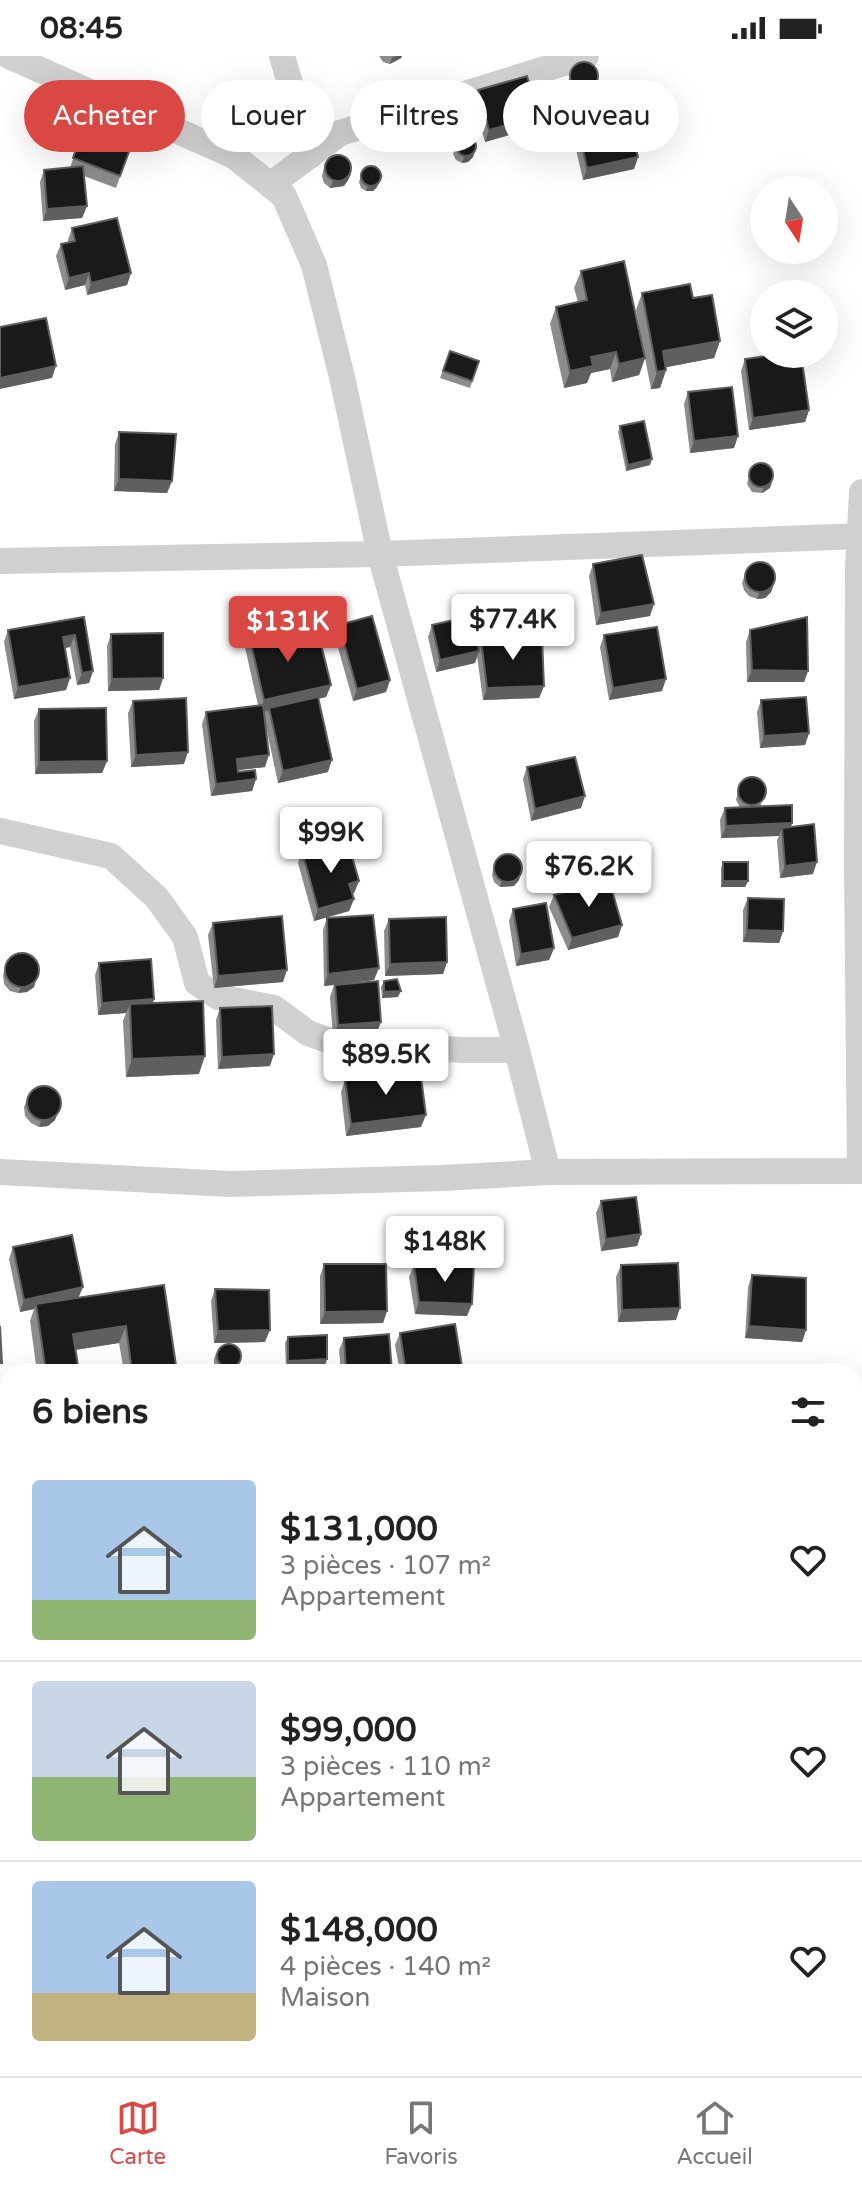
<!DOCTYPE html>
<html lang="fr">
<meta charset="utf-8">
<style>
body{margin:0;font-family:"Varela Round",sans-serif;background:#f2f2f2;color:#222;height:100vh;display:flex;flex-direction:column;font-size:30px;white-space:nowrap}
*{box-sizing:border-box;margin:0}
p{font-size:26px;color:#767676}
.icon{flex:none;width:44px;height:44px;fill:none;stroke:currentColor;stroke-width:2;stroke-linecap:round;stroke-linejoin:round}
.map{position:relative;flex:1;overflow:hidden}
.sheet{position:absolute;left:0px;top:1308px;width:862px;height:712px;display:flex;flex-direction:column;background:#fff;border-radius:24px 24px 0 0;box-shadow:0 8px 32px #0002}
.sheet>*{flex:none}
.banner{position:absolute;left:24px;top:24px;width:814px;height:72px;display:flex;gap:16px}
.needle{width:52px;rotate:168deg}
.buttons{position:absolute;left:750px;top:120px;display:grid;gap:16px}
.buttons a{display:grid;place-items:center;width:88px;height:88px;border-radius:50%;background:#fff;box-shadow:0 8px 32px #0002;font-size:40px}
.price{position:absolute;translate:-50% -68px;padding:0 18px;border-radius:8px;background:#fff;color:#222;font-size:26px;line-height:52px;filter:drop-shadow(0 2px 4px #0008)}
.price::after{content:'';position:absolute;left:50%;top:48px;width:24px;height:18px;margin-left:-12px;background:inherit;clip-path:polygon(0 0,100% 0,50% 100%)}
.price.selected{background:#da4844;color:#fff}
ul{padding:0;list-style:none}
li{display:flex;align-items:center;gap:24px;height:200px;padding:0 32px}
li+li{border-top:2px solid #e0e0e0}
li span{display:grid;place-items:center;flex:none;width:224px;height:160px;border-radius:8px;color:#555}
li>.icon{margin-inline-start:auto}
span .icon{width:96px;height:96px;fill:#fffc;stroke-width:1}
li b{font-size:34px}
h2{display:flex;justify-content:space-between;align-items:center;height:96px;padding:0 32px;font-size:34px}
.pill{padding:0 28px;border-radius:36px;background:#fff;box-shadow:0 8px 32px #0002;font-size:28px;line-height:72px}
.pill.selected{background:#da4844;color:#fff}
.status{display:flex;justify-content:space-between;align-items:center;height:56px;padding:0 40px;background:#fff;direction:ltr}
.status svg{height:22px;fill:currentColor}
.tabs{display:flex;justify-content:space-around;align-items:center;height:112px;border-top:2px solid #e0e0e0;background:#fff;font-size:22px;color:#767676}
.tabs a{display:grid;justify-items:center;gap:4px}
.tabs .selected{color:#da4844}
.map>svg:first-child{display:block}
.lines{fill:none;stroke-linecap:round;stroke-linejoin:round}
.minor{stroke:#d0d0d0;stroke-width:26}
.wall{fill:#8c8c8c}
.shaded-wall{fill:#5f5f5f}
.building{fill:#1a1a1a;stroke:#5f5f5f;stroke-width:2}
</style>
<div class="status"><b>08:45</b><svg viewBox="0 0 49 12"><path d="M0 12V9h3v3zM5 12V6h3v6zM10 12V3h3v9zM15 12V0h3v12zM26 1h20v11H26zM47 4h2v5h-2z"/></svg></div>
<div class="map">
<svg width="862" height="2020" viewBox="0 0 862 2020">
<rect width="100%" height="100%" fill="#fff"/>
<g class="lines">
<!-- minor -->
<path class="minor" d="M9 0 234 100 284 140 314 209 342 321 380 498 517 994 548 1116
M282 0 311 99
M270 129 340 77 586 0
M0 505 380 498 862 480
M0 775 111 800 157 842 185 881 197 927 218 941 274 952 308 977 344 990 381 989 463 994H517
M860 1115 857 809 858 510 862 436
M0 1116 230 1128 443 1122 548 1116 862 1115
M0 1643 5 1646
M805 2012 808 2020"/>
</g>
<!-- wall -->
<path class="wall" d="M379 0H402L401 2 390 8 383 6Z
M572 13 597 26 594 32 590 38 583 40 576 38 570 33 568 26Z
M478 34 534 72 485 86 473 46Z
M67 49 137 74 116 132 84 120 87 150 82 162 43 165 40 126 44 114 70 112 78 88 55 80Z
M578 73 638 101 634 113 583 124 574 85Z
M457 85 473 101 468 106 462 107 456 104 453 98Z
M325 107 351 118 348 124 344 130 330 132 324 127 322 120Z
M363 114 377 131 373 135H366L361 132 359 126Z
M72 172 131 217 127 229 87 239 85 229 65 234 56 200 61 188 68 187V184Z
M581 215 644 298 636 254 642 237 693 242 720 285 714 302 666 311V314L660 332 651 333 645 302 639 319 612 326 610 313 591 317 587 327 564 332 550 268 556 251 578 246 574 232Z
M450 295 479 305 470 332 440 322Z
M745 303 809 354 805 366 749 374 741 315Z
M688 336 738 380 734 392 690 397 684 348Z
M620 370 650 409 626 415 618 376Z
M119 376 172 425 167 437 114 435 115 388Z
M751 412 770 432 762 437 752 436 747 428Z
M593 508 650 560 596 569 589 520Z
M747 513 776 522 771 536 765 542 757 543 749 540 744 534 742 527Z
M84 561 93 615 89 627 77 629 70 591 65 592 70 622 66 634 14 643 4 586 8 574Z
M339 569 390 624 386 636 353 645 335 581Z
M432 569 478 591 481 583 544 630 539 642 483 644 477 600 475 607 436 616 428 581Z
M750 574 808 615 804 626H747L746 586Z
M248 575 276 590 331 629 326 641 318 643 328 716 278 727 265 666V711L238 714V716L256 723 252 735 211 740 202 668 206 656 258 649 244 587Z
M111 578 163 622 159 634 108 635 107 590Z
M604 579 662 635 609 644 600 591Z
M761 644 809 677 805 689 760 692 757 656Z
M133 645 184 708 131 711 128 657Z
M39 653 107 705 102 717 35 718 34 665Z
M527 711 581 752 531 765 523 723Z
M740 728 762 749 760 751 792 767 791 771 813 818 780 822 777 784 779 780 721 782 720 764 725 752 740 751 736 744Z
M302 795 323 797 359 825 354 837 352 838 354 843 349 855 314 865 298 807Z
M495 806 519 824 514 830 500 831 494 826 492 819Z
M723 806 748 825 745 831H721V812Z
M554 839 622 869 618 881 568 894 549 851Z
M748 842 783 875 779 887 743 886V854Z
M513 853 554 892 549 904 516 910 509 865Z
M327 862 374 924 342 928 381 966 376 978 333 981 330 941 334 929 324 930 323 874Z
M389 863 447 906 443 918 385 920 384 875Z
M213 867 283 926 214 932 208 879Z
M8 905 36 924 34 931 27 936 18 937 10 935 4 928 3 919Z
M99 907 154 943 153 947 199 1018 126 1021 123 965 126 957 98 959 95 919Z
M384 925 398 941 382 942 381 931Z
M220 952 270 1010 218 1013 216 964Z
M345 1024 421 1071 346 1080 341 1036Z
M30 1036 55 1064 48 1070 39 1071 31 1067 25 1060 24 1051Z
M601 1145 641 1178 637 1190 601 1195 596 1157Z
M13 1191 79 1241 164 1229 177 1316H124L119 1287 76 1294 79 1316H37L30 1265 34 1253 20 1256 9 1203Z
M324 1208 387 1255 383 1267 320 1268V1220Z
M414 1209 467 1260 415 1258 409 1221Z
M621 1209 676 1264 618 1266 616 1221Z
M752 1219 806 1274 802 1286 745 1282 748 1231Z
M215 1233 265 1286 214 1287 211 1245Z
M400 1277 463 1316H400L395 1289Z
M288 1281 325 1310 286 1311 285 1287Z
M344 1282 392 1316H341L339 1294Z
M216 1297 241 1304 235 1316H220L214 1310V1303Z
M100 2012H129L125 2020H104Z
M618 2012H677L675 2020H620Z"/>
<!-- shaded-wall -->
<path class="shaded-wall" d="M396 0H402L401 2 390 8 392 2Z
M597 26 594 32 590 38 583 40 585 34Z
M539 60 534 72 485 86 489 74Z
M475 95 473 101 468 106 462 107 464 101Z
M638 101 634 113 583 124 587 112Z
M351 118 348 124 344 130 330 132 333 125Z
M380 125 377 131 373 135H366L368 129Z
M87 150 82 162 43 165 47 153Z
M89 217 85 229 65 234 69 222Z
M131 217 127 229 87 239 91 227Z
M720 285 714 302 657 313 663 295Z
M616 296 610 313 591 317 587 327 564 332 570 315 591 301Z
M645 302 639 319 612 326 619 308Z
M56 310 52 322 0 333V322Z
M666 314 660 332 651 333 657 316Z
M809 354 805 366 749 374 753 362Z
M738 380 734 392 690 397 694 385Z
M652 403 650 409 626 415 628 409Z
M119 423 172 425 167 437 114 435Z
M772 426 770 432 762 437 764 431Z
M773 530 771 536 765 542 757 543 759 537Z
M654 548 650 560 596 569 601 557Z
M75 579 70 591 58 593 63 581Z
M479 595 475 607 436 616 440 604Z
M752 614 808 615 804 626H747Z
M93 615 89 627 77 629 82 617Z
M70 622 66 634 14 643 18 631Z
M163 622 159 634 108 635 112 623Z
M666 623 662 635 609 644 613 632Z
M390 624 386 636 353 645 357 633Z
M331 629 326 641 269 654V652L268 655 260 656 264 644Z
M544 630 539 642 483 644 487 632Z
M809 677 805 689 760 692 764 680Z
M188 696 184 708 131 711 136 699Z
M269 699 265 711 232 715 237 703Z
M332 704 328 716 278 727 283 715Z
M107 705 102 717 35 718 39 706Z
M256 723 252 735 211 740 216 728Z
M585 740 581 752 531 765 535 753Z
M792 767 788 779 782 772 779 780 721 782 726 770Z
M817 806 813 818 780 822 785 810Z
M521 818 519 824 514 830 500 831 502 825Z
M359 825 354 837 345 840 349 828Z
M723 825H748L745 831H721Z
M354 843 349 855 314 865 318 853Z
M622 869 618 881 568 894 572 882Z
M747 874 783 875 779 887 743 886Z
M554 892 549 904 516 910 521 898Z
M447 906 443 918 385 920 390 908Z
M379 912 374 924 324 930 328 918Z
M287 914 283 926 214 932 218 920Z
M36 924 34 931 27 936 18 937 21 931Z
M401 935 398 941 382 942 384 936Z
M154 943 150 955 130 948 126 957 98 959 102 947Z
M381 966 376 978 333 981 338 969Z
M274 998 270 1010 218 1013 222 1001Z
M205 1000 199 1018 126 1021 132 1003Z
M61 1050 55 1064 48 1070 39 1071 41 1065Z
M426 1059 421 1071 346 1080 351 1068Z
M641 1178 637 1190 601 1195 606 1183Z
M83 1231 78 1243 36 1248 34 1253 20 1256 24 1244Z
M419 1246 472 1248 467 1260 415 1258Z
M680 1252 676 1264 618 1266 622 1254Z
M387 1255 383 1267 320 1268 325 1256Z
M126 1270 119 1287 67 1295 73 1278Z
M749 1270 806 1274 802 1286 745 1282Z
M270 1274 265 1286 214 1287 218 1275Z
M327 1303 325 1310 286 1311 288 1305Z
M241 1304 235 1316H224L225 1313Z
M8 1536V1547L0 1549V1538Z
M862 1863V1874L854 1876V1865Z
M672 2012H677L675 2020H644Z"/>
<!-- building -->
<path class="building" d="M570 20a14 14 0 1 1 28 0a14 14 0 1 1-28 0Z
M527 20 539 60 489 74 478 34Z
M67 49 137 74 120 120 73 102 82 76 60 68Z
M629 62 638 101 587 112 578 73Z
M456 90a10 10 0 1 1 20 0a10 10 0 1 1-20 0Z
M325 112a13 13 0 1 1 26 0a13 13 0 1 1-26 0Z
M83 110 87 150 47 153 44 114Z
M361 120a10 10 0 1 1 20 0a10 10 0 1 1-20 0Z
M117 162 131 217 91 227 89 217 69 222 61 188 75 185 72 172Z
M624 205 645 302 619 308 616 296 591 301 593 310 570 315 556 251 587 244 581 215Z
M690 228 693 242 712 239 720 285 663 295 666 314 657 316 642 237Z
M46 262 56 310 0 322V271Z
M450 295 479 305 472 325 443 315Z
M780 298H801L809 354 753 362 745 303Z
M732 331 738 380 694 385 688 336Z
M644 365 652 403 628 409 620 370Z
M119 376 176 378 172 425 119 423Z
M749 419a12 12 0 1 1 24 0a12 12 0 1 1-24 0Z
M642 499 654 548 601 557 593 508Z
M745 521a15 15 0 1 1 30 0a15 15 0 1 1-30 0Z
M372 560 390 624 357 633 339 569Z
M471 560 479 595 440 604 432 569Z
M84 561 93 615 82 617 75 579 63 581 70 622 18 631 8 574Z
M807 561 808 615 752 614 750 574Z
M271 570 276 590 319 580 331 629 264 644 248 575Z
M657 571 666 623 613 632 604 579Z
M163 577V622L112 623 111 578Z
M542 582 544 630 487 632 481 583Z
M318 641 332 704 283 715 269 652Z
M806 641 809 677 764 680 761 644Z
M186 642 188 696 136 699 133 645Z
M263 649 269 699 237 703 238 716 255 714 256 723 216 728 206 656Z
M106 652 107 705 39 706V653Z
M575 701 585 740 535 753 527 711Z
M738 735a14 14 0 1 1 28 0a14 14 0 1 1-28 0Z
M792 749V767L726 770 725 752Z
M814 768 817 806 785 810 782 772Z
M321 790 323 797 349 790 359 825 349 828 354 843 318 853 302 795Z
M494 812a14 14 0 1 1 28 0a14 14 0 1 1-28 0Z
M723 806H748V825H723Z
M609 824 622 869 572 882 554 839Z
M748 842 784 843 783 875 747 874Z
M546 847 554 892 521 898 513 853Z
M373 859 379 912 328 918 327 862Z
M282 860 287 914 218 920 213 867Z
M446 861 447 906 390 908 389 863Z
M5 914a17 17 0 1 1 34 0a17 17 0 1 1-34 0Z
M151 903 154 943 102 947 99 907Z
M397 923 401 935 384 936V925Z
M378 925 381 966 338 969 335 929Z
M203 945 205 1000 132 1003 130 948Z
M272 950 274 998 222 1001 220 952Z
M420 1014 426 1059 351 1068 345 1024Z
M27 1047a17 17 0 1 1 34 0a17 17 0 1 1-34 0Z
M636 1141 641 1178 606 1183 601 1145Z
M72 1179 83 1231 24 1244 13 1191Z
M678 1207 680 1252 622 1254 621 1209Z
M324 1208H386L387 1255 325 1256Z
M414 1209H474L472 1248 419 1246Z
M752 1219 806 1222V1274L749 1270Z
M164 1229 177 1316H132L126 1270 73 1278 79 1316H46L36 1248Z
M215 1233 269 1234 270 1274 218 1275Z
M455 1268 463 1316H406L400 1277Z
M0 1270 2 1307H0Z
M389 1278 392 1316H346L344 1282Z
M327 1279V1303L288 1305V1281Z
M217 1300a12 12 0 1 1 24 0a12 12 0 1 1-24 0Z
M8 1465V1536L0 1538V1467Z
M854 1772 858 1778 857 1785 854 1788Z
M862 1808V1863L854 1865V1810Z
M104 2012H129L124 2017 117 2019 110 2018Z
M626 2012H672L644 2020H628Z"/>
</svg>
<div class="buttons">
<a><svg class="needle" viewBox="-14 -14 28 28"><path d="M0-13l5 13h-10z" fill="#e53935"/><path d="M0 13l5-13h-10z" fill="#767676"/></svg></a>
<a><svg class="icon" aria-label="layers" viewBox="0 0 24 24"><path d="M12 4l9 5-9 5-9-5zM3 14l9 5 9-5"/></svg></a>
</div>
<b class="price" style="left:513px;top:606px">$77.4K</b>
<b class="price selected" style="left:288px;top:608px">$131K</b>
<b class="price" style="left:331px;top:819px">$99K</b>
<b class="price" style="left:589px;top:853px">$76.2K</b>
<b class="price" style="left:386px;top:1041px">$89.5K</b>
<b class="price" style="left:445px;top:1228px">$148K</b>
<div class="banner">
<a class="pill selected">Acheter</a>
<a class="pill">Louer</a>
<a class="pill">Filtres</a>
<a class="pill">Nouveau</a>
</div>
<section class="sheet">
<h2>6 biens<svg class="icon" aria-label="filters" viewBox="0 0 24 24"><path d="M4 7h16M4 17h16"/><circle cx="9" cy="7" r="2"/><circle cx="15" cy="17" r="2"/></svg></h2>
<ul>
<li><span style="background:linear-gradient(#a9c7e8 75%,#8fb573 0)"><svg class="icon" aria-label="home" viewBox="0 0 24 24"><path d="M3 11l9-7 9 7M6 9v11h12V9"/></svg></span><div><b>$131,000</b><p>3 pièces · 107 m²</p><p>Appartement</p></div><svg class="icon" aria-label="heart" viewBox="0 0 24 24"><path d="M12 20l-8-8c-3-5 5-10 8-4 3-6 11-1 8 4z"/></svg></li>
<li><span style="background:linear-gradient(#c9d6e8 60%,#8fb573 0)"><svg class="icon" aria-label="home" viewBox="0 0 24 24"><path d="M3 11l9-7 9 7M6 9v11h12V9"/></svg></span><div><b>$99,000</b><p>3 pièces · 110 m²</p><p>Appartement</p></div><svg class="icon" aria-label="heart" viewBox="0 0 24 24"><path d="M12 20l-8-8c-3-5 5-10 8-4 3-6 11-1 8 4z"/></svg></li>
<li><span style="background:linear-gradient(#a9c7e8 70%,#c2b280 0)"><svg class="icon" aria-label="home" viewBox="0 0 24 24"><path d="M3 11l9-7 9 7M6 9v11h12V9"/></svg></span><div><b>$148,000</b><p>4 pièces · 140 m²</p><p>Maison</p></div><svg class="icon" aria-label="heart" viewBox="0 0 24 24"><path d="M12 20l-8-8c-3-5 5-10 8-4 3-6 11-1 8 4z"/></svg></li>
</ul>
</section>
</div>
<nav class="tabs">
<a class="selected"><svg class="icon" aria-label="map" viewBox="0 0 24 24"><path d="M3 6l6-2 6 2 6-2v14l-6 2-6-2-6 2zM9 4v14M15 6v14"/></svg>Carte</a>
<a><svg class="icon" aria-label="saved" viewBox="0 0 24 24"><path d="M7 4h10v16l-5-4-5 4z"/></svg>Favoris</a>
<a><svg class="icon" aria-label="home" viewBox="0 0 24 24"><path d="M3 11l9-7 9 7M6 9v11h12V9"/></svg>Accueil</a>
</nav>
